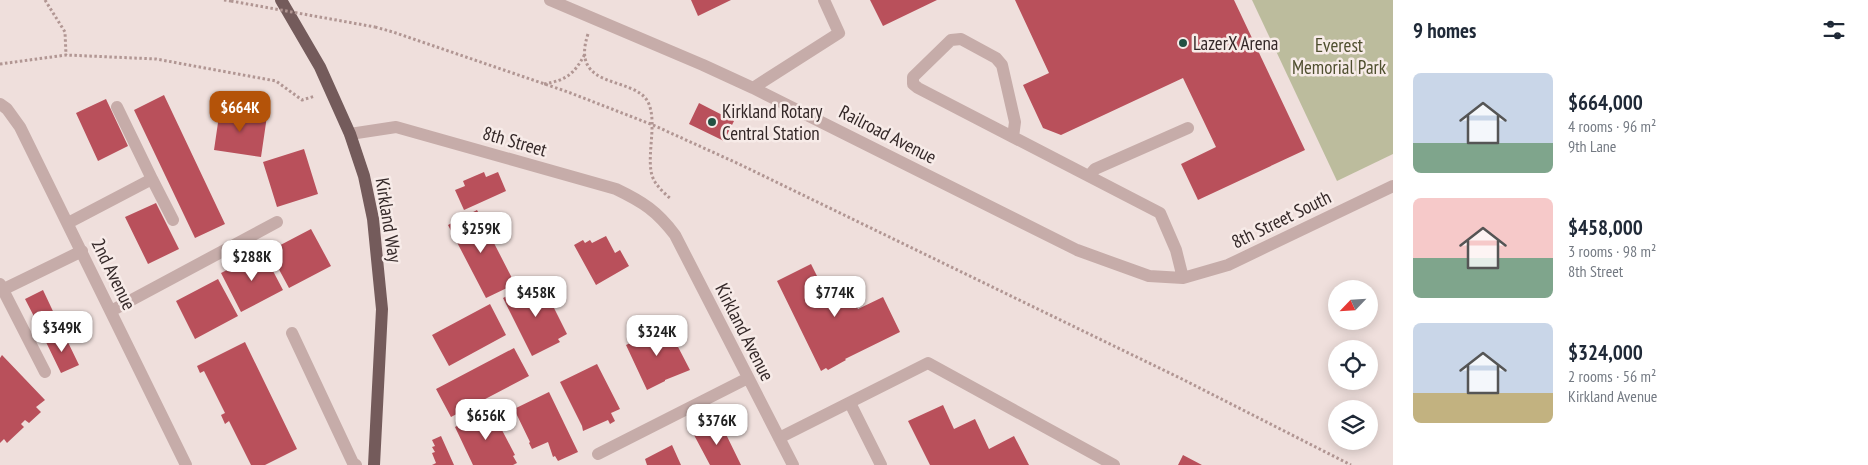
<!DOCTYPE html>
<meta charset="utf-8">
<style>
body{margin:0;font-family:"PT Sans Narrow",sans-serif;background:#f6f6f7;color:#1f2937;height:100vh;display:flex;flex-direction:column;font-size:19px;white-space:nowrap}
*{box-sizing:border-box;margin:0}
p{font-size:16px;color:#747a83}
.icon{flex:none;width:28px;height:28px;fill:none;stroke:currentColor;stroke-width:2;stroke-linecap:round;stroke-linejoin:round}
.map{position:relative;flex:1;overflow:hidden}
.drawer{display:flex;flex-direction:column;background:#fff;width:475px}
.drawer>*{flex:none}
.needle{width:32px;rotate:245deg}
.buttons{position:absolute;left:1328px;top:280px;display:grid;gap:10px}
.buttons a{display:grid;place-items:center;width:50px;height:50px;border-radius:50%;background:#fff;box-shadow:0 2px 12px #0003;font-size:25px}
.price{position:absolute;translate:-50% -42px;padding:0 11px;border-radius:10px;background:#fff;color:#222;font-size:16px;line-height:32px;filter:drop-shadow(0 1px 2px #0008)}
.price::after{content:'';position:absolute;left:50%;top:30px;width:15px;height:11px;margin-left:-8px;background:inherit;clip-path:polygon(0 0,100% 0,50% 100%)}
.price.selected{background:#b45309;color:#fff}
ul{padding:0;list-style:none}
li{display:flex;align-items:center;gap:15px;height:125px;padding:0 20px}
li span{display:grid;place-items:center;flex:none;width:140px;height:100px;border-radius:8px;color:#555}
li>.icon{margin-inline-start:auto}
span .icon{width:60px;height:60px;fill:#fffc;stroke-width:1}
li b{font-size:21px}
h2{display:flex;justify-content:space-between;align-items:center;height:60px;padding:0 20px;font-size:21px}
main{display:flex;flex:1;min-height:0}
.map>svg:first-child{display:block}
.green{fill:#bcbc9d}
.building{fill:#b9505b}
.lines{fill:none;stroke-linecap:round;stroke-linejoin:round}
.path{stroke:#b19693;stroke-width:3;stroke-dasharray:2.5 2.5;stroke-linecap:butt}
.minor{stroke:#c6aca9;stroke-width:12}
.major{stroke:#745b5b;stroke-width:12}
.path-bridge{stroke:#b19693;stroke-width:3;stroke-dasharray:2.5 2.5;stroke-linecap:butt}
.poi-dot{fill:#225143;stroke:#f7ebe8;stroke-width:2}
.labels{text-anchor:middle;stroke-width:5;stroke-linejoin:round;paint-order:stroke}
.poi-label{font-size:19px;fill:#342828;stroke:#f7ebe8;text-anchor:start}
.park-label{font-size:19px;fill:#4f4f2f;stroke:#f7ebe8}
.street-label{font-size:19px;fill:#342828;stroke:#f7ebe8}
</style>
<main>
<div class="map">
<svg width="1393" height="465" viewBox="0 0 1393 465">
<rect width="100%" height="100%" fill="#efdfdc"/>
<!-- green -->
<path class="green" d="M1252 0H1393V154L1337 181Z"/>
<!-- building -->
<path class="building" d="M691 0H731L698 16Z
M870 0H937L883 26Z
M1015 0H1234L1305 150 1198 200 1181 164 1216 147 1183 78 1061 135 1043 128 1023 85 1049 73Z
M164 95 225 224 195 238 134 110Z
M106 99 128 146 98 161 76 113Z
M699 103 734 121 724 141 689 124Z
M220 109 267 116 261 157 214 150Z
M304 149 318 194 277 207 263 162Z
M484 172 486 177 498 172 506 191 464 210 455 190 465 186 463 181Z
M156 203 179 249 148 264 125 217Z
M477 210 515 284 486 298 448 225Z
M311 229 331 266 289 288 269 251Z
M606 236 615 253 620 250 629 266 596 285 574 245 583 240 585 243 590 240 592 243Z
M263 252 283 290 241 312 221 273Z
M811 264 824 290 843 280 858 309 883 297 900 332 845 359 846 360 828 370 826 368 821 371 777 281Z
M218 279 238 316 195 339 176 301Z
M540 280 567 334 558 339 560 342 532 356 503 298Z
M43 290 59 324 42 332 25 299Z
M490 304 506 335 449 366 432 335Z
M665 325 674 344 676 343 690 370 665 380V381L647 390 626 345 647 335 645 332 652 329 653 331Z
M63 332 79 365 61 373 45 340Z
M245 342 297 449 265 465H251L229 421 225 424 221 415 225 413 204 371 200 373 197 366Z
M514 348 529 376 451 417 436 389Z
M2 355 45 400 36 407 41 412 29 423 25 420 21 424 24 427 7 443 4 439 0 443V358Z
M597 364 620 409 611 413 615 421 610 424 608 420 583 431 582 426 560 382Z
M549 392 578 452 558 461 555 456 553 457 548 442 532 449 529 443 530 442 514 409Z
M943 405 954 429 975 419 989 449 1014 436 1029 465H930L908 421Z
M491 409 515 455 513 456 517 463 513 465H473L455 427Z
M720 422 741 465H710L694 435Z
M441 436 454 465H432L436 463 432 453 435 452 432 447 435 446 432 440Z
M672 445 681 465H647L645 459Z
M1183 455 1202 465H1178Z"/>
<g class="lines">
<!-- path -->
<path class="path" d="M45 0 65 32 66 55
M224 0 231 1
M375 27 393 32 568 92 653 125 739 164 1182 379 1351 465
M588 34C569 91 634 75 648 102 659 124 643 164 655 182 659 188 665 194 671 199
M0 64 66 55 156 59 276 81 302 100 315 96
M544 84C567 80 574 74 585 54"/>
<!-- minor -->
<path class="minor" d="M550 0 703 65 753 88 1077 250 1149 276 1183 278 1228 265 1393 186
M753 88 839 33 824 0
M0 104 7 109 20 127 186 465
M350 134 396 127 616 189C643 202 657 211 675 235L793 465
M1013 137 1015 122 1002 65 996 58 961 39 951 40 913 77V84L918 88 1160 213 1176 250 1183 278
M1089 176 1095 169 1188 128
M152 179 173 220
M68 223 152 179 117 107
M0 284 45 372
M0 291 82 251
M111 311 277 222
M292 333 353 463 356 465
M850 403 881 465
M779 438 928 363 1114 465
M598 454 748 378"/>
<!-- major -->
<path class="major" d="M281 0 320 67 350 134 364 176 373 219 382 309 374 465"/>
<!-- path-bridge -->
<path class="path-bridge" d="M231 1 375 27"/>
</g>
<!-- markers -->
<g class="poi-dot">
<circle cx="1183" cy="43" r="5"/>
<circle cx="712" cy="122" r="5"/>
</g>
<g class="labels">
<!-- poi labels -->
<g class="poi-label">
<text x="1193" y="50">LazerX Arena</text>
<text x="722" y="118">Kirkland Rotary<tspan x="722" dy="22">Central Station</tspan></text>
</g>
<!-- park labels -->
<g class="park-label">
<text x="1339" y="52">Everest<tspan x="1339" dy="22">Memorial Park</tspan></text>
</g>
<!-- street labels -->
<g class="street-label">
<text transform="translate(888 134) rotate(27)" y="7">Railroad Avenue</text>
<text transform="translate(515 141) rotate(16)" y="7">8th Street</text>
<text transform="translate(1281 219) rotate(-26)" y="7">8th Street South</text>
<text transform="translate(389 220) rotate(81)" y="7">Kirkland Way</text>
<text transform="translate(114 274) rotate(64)" y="7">2nd Avenue</text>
<text transform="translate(745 332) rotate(63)" y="7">Kirkland Avenue</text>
</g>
</g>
</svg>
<div class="buttons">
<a><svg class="needle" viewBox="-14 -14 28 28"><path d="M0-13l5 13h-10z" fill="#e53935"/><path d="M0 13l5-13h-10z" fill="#747a83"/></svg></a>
<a><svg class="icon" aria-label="locate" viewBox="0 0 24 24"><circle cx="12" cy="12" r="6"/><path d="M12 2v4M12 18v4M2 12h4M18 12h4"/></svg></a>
<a><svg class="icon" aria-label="layers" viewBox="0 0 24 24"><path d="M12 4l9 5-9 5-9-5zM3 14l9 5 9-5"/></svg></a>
</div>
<b class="price selected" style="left:240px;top:133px">$664K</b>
<b class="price" style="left:481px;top:254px">$259K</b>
<b class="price" style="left:252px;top:282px">$288K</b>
<b class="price" style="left:536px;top:318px">$458K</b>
<b class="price" style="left:835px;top:318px">$774K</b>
<b class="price" style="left:62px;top:353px">$349K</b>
<b class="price" style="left:657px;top:357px">$324K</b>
<b class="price" style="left:486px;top:441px">$656K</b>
<b class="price" style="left:717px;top:446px">$376K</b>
</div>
<section class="drawer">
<h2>9 homes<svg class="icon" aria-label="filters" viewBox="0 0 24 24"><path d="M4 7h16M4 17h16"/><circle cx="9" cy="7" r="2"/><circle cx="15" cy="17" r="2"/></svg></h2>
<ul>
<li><span style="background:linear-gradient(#c9d6e8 70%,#7fa58c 0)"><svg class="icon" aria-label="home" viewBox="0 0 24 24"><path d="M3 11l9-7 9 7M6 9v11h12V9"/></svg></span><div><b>$664,000</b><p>4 rooms · 96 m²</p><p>9th Lane</p></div></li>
<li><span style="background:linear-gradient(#f6c9c9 60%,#7fa58c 0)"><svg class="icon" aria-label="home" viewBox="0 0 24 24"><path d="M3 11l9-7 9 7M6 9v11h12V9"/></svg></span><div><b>$458,000</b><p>3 rooms · 98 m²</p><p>8th Street</p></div></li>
<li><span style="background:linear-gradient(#c9d6e8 70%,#c2b280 0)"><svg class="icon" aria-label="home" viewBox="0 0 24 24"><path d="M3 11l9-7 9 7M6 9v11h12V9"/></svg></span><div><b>$324,000</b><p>2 rooms · 56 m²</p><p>Kirkland Avenue</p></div></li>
</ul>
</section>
</main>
